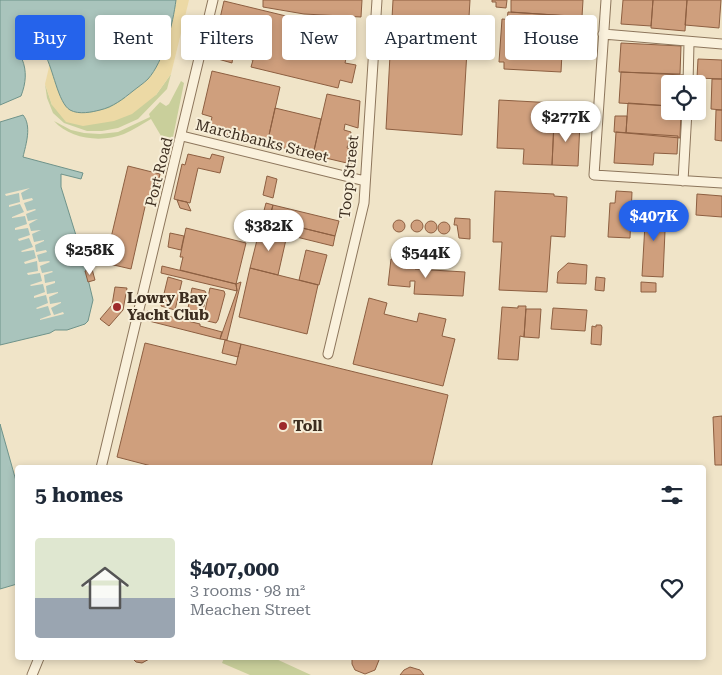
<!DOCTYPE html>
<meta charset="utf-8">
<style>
body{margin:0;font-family:"Roboto Serif",serif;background:#f6f6f7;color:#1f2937;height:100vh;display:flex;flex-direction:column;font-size:19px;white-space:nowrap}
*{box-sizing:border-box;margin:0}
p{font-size:16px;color:#747a83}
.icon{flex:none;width:28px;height:28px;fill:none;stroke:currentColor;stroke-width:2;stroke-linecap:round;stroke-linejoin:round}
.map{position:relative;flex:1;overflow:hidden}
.details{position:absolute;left:15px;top:465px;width:691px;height:195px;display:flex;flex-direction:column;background:#fff;border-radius:5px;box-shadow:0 2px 8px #0003}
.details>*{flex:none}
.banner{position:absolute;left:15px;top:15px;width:692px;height:45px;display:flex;gap:10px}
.fabs{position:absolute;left:661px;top:75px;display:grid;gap:10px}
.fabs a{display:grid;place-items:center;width:45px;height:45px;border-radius:5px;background:#fff;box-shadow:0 2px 8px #0003;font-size:25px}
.price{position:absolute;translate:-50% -42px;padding:0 11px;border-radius:18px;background:#fff;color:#222;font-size:16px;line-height:32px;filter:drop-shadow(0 1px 2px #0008)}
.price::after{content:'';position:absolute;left:50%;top:30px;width:15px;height:11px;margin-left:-8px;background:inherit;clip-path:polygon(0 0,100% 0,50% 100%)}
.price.current{background:#2563eb;color:#fff}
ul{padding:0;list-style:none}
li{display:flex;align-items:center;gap:15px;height:125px;padding:0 20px}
li span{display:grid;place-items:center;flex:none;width:140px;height:100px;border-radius:5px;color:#555}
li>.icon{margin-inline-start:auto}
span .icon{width:60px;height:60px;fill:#fffc;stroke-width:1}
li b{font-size:21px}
h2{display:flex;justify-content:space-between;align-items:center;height:60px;padding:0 20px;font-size:21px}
.chip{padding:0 18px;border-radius:5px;background:#fff;box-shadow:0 2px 8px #0003;font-size:18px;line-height:45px}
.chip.current{background:#2563eb;color:#fff}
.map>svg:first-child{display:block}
.green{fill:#c9cf9b}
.sand{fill:#ecd9a5}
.water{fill:#a9c4bc;stroke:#6f938a}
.pier{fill:#f0e4c8}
.building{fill:#cf9f7d;stroke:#8d5f41}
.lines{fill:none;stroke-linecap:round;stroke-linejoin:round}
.minor-casing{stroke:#8d765c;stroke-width:11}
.minor{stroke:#faf1dc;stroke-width:9}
.poi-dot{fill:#9e2a2b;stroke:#f7eed8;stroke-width:2}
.labels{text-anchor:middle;stroke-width:4;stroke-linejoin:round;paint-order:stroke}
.street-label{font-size:15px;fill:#3d2e20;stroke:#f7eed8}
.poi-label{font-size:15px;font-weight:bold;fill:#3d2e20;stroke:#f7eed8;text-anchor:start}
</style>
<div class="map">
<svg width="722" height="675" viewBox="0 0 722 675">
<rect width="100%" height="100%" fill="#f0e4c8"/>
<!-- green -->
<path class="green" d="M171 74 167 89 138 119 118 128 102 131H87L64 123 53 113 47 98 45 84 52 105 156 95Z
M181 81 184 83 172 142 164 141 151 119C142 124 133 130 124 134 101 143 70 139 54 121L71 130 84 133 100 134 118 132 150 117 149 114 160 102 166 106 169 104Z
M224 658H274L311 675H250L222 663Z"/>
<!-- sand -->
<path class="sand" d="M176 0H189L171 74 156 95 132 114 114 121 83 126 66 122 52 105 45 84 50 63 62 101 89 113 109 108 127 97 165 48 174 14Z"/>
<!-- water -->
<path class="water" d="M0 0H176C173 23 164 61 148 79 144 83 138 87 133 91 123 99 113 107 100 110 92 112 79 115 70 110 58 103 53 68 45 55L27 50 22 59C27 71 26 83 21 96L0 105Z
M23 115C32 126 26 144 23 157L83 173 81 179 61 174V187L83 258 93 300 88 321 85 324 67 330H55L50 333 0 345V122Z
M0 424 18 488 17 584 0 589Z"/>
<!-- pier -->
<path class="pier" d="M30 188 21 193 23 200 32 198 33 200 24 203 27 211 35 209 36 210 26 214 28 221 38 219 29 224 31 231 41 230 32 234 34 242 44 240V241L35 245 36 252 46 250 47 252 37 255 39 262 49 261 50 262 40 266 42 273 52 271 53 272 44 275 45 283 55 281V283L46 286 47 294 58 292V293L49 297 50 304 61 302V303L51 308 54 315 63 312 64 314 40 320V319L51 315 48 306 37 309 36 308 48 303 46 295 34 298V296L45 292 43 284 31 286 30 285 42 281 40 273 28 275 27 273 38 271 37 261 25 264 24 262 36 258 34 250 22 252 21 251 33 247 29 238 19 241 18 239 30 235 28 228 15 230V228L27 224 25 216 12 218V217L24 212 20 204 9 207V205L20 202 19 193 6 196 5 194Z"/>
<!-- building -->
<path class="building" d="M263 0H362L361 17 304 14 263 7Z
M393 0H470L462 135 386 129Z
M492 0H507L506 8 496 7V2H492Z
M511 0H583L582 17 511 12Z
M623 0H653L651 26 621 24Z
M653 0H687L685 31 651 28Z
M687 0H721L719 28 685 25Z
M224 1 352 32 345 63 356 65 352 83 340 80 338 88 251 67 253 60 233 56 232 63 211 57Z
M508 12 588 17 587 25 507 20Z
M502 19 587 25 586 41H591L590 55 562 53 561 72 504 69V62H499Z
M621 43 681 46 680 74 619 72Z
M698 59 722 60V79L697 78Z
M212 71 280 87 267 144 209 130 212 117 202 114Z
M621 72 683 75 682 84H670V106L619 103Z
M712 79H722V110L711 109Z
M327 94 360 101 358 128 345 124 344 130 351 132 347 148 354 150 353 155 355 156 351 164 313 155Z
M499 100 555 103 552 165 523 164 524 149 497 148Z
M628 103 670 106V111H681L680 138 626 133Z
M275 108 321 119 313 155 267 144Z
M716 110H722V141L715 140Z
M615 116H627L626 133 614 132Z
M554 120 580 122 578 166 552 165Z
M616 132 678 136 677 154 654 153 653 165 614 163Z
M188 154 210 159 212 154 224 157 220 173 198 168 190 203 174 199 182 164 185 165Z
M128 166 160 174 154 200 147 198 131 269 105 263Z
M267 176 277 179 273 198 263 195Z
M495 191 554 194V196L567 197 565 237 551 236 547 292 499 290 502 242H493Z
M616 191 632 192 630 238 608 237 610 203H615Z
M697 194 722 196V217L696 215Z
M177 200 187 202 191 211 180 208Z
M266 203 273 205 269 220 262 218Z
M273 205 339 221 335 236 269 220Z
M646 207 666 208 663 277 642 276Z
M262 218 335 236 333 246 260 228Z
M455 218 470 219V239L459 238 457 225H454Z
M393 226a6 6 0 1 1 12 0a6 6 0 1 1-12 0Z
M411 226a6 6 0 1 1 12 0a6 6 0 1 1-12 0Z
M425 227a6 6 0 1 1 12 0a6 6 0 1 1-12 0Z
M438 228a6 6 0 1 1 12 0a6 6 0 1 1-12 0Z
M186 228 246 243 236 284 180 270 183 257H180Z
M260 228 287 235 278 275 250 268Z
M170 233 184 236 181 250 168 247Z
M306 250 327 255 319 285 299 280Z
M391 259 416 262 415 269 465 272 463 296 414 294 415 281H410V287L388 285Z
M568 263 587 265 586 284 557 283 558 272Z
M162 266 236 284 237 291 161 273Z
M250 268 318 285 307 334 239 317Z
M92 269 95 280 88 282 85 271Z
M168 277 182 281 175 310 161 306Z
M596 277 605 278 604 291 595 290Z
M241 282 227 340 220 339 237 291 236 284Z
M641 282 656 283V292H641Z
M115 287 127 288 123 310 109 326 100 319 112 305Z
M192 288 205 291 207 295 201 317 199 320 186 318Z
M210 288 224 291 225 294 218 320 216 323 203 320Z
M369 298 387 303 384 314 417 322 419 313 446 319 442 336 455 339 443 386 353 364Z
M518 306H526L524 337 520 336 518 360 498 359 502 307 518 308Z
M553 308 587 310 585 331 551 329Z
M526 309H541L539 338 524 337Z
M147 311 200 324V326L222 332 220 339 145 320Z
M596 325H601L602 327 601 345 591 344 592 326 596 327Z
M225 340 241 344 238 357 222 353Z
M145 343 236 365 241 344 448 395 431 468H159L117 457Z
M722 416V465H715L713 417Z
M132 658H151L142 663 136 662Z
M352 658H378L379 660 375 670 365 674 355 670 352 664Z
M410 667 420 670 424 675H400L404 670Z"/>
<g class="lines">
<!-- minor casing -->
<g class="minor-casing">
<path id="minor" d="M606 0 594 175 722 183
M603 34 722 44
M688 84 689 43
M182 136 365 181
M683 181 687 111
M328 354 364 203 377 0
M101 468 213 0
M32 675 39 658"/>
</g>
<!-- minor -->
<use href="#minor" class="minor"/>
</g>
<!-- markers -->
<g class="poi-dot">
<circle cx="117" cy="307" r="5"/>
<circle cx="283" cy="426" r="5"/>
</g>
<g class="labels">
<!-- street labels -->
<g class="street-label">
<text transform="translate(262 141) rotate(14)" y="5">Marchbanks Street</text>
<text transform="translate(159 172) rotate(-76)" y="5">Port Road</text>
<text transform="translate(349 177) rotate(-84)" y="5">Toop Street</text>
</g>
<!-- poi labels -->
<g class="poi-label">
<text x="127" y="303">Lowry Bay<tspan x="127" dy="17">Yacht Club</tspan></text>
<text x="293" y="431">Toll</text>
</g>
</g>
</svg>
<div class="fabs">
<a><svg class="icon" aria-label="locate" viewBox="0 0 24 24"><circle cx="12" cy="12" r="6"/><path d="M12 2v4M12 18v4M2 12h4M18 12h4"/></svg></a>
</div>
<b class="price" style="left:566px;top:143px">$277K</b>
<b class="price current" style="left:654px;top:242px">$407K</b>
<b class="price" style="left:269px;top:252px">$382K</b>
<b class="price" style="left:90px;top:276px">$258K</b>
<b class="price" style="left:426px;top:279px">$544K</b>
<div class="banner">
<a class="chip current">Buy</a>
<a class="chip">Rent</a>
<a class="chip">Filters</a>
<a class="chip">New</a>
<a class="chip">Apartment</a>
<a class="chip">House</a>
</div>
<section class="details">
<h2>5 homes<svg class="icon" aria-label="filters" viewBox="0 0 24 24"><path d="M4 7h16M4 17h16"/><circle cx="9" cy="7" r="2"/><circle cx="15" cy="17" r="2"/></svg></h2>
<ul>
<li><span style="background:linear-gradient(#dfe7d0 60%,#9aa5b1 0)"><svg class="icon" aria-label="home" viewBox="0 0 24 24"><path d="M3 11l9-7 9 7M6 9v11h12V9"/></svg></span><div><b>$407,000</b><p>3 rooms · 98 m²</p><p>Meachen Street</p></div><svg class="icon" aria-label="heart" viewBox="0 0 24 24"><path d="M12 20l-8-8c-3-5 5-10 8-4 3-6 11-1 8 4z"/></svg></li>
</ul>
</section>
</div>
